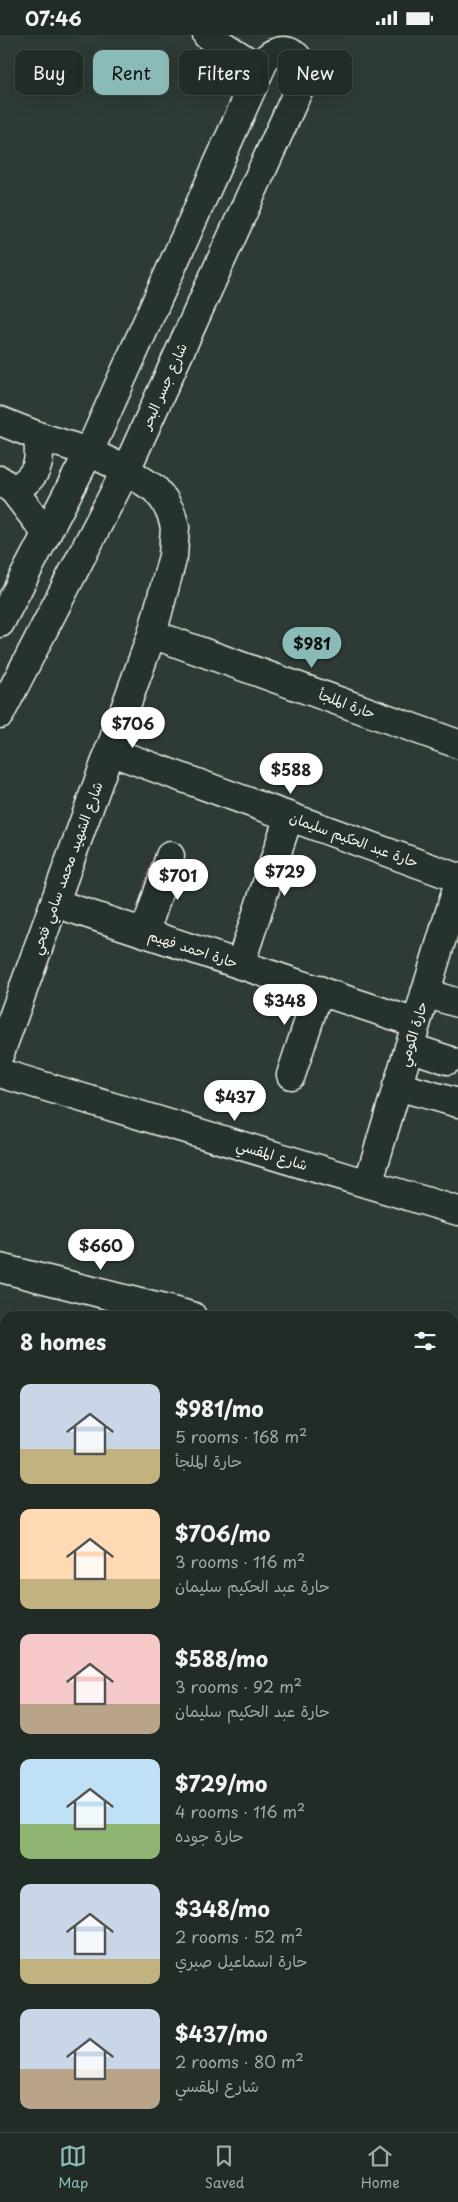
<!DOCTYPE html>
<meta charset="utf-8">
<style>
body{margin:0;font-family:"Playpen Sans","Playpen Sans Arabic",sans-serif;background:#2e3833;color:#f1f3f6;height:100vh;display:flex;flex-direction:column;font-size:19px;white-space:nowrap}
*{box-sizing:border-box;margin:0}
p{font-size:16px;color:#a2a7a7}
.icon{flex:none;width:28px;height:28px;fill:none;stroke:currentColor;stroke-width:2;stroke-linecap:round;stroke-linejoin:round}
.map{position:relative;flex:1;overflow:hidden}
.details{position:absolute;left:0px;top:1276px;width:459px;height:821px;display:flex;flex-direction:column;background:#222c27;border-radius:15px 15px 0 0;box-shadow:0 5px 20px #0002,0 0 0 1px #3f4844}
.details>*{flex:none}
.top-card{position:absolute;left:15px;top:15px;width:429px;height:45px;display:flex;gap:10px}
.price{position:absolute;translate:-50% -42px;padding:0 11px;border-radius:18px;background:#fff;color:#222;font-size:16px;line-height:32px;filter:drop-shadow(0 1px 2px #0008)}
.price::after{content:'';position:absolute;left:50%;top:30px;width:15px;height:11px;margin-left:-8px;background:inherit;clip-path:polygon(0 0,100% 0,50% 100%)}
.price.current{background:#8bbbb9;color:#111}
ul{padding:0;list-style:none}
li{display:flex;align-items:center;gap:15px;height:125px;padding:0 20px}
li span{display:grid;place-items:center;flex:none;width:140px;height:100px;border-radius:10px;color:#555}
li>.icon{margin-inline-start:auto}
span .icon{width:60px;height:60px;fill:#fffc;stroke-width:1}
li b{font-size:21px}
h2{display:flex;justify-content:space-between;align-items:center;height:60px;padding:0 20px;font-size:21px}
.tag{padding:0 18px;border-radius:10px;background:#222c27;box-shadow:0 5px 20px #0002,0 0 0 1px #3f4844;font-size:18px;line-height:45px}
.tag.current{background:#8bbbb9;color:#111}
.status{display:flex;justify-content:space-between;align-items:center;height:35px;padding:0 25px;background:#222c27;direction:ltr}
.status svg{height:14px;fill:currentColor}
.tab-bar{display:flex;justify-content:space-around;align-items:center;height:70px;border-top:1px solid #3f4844;background:#222c27;font-size:14px;color:#a2a7a7}
.tab-bar a{display:grid;justify-items:center;gap:2px}
.tab-bar .current{color:#8bbbb9}
.map>svg:first-child{display:block}
.lines{fill:none;stroke-linecap:round;stroke-linejoin:round}
.street-casing{stroke:#f4f1e8;stroke-width:31}
.secondary-casing{stroke:#f4f1e8;stroke-width:31}
.primary-casing{stroke:#f4f1e8;stroke-width:31}
.street{stroke:#26332d;stroke-width:28}
.secondary{stroke:#26332d;stroke-width:28}
.primary{stroke:#26332d;stroke-width:28}
.labels{text-anchor:middle;stroke-width:4;stroke-linejoin:round;paint-order:stroke}
.street-label{font-size:14px;fill:#f4f1e8;stroke:#26332d}
</style>
<div class="status"><b>07:46</b><svg viewBox="0 0 49 12"><path d="M0 12V9h3v3zM5 12V6h3v6zM10 12V3h3v9zM15 12V0h3v12zM26 1h20v11H26zM47 4h2v5h-2z"/></svg></div>
<div class="map">
<svg width="458" height="2097" viewBox="0 0 458 2097">
<rect width="100%" height="100%" fill="#2e3b34"/>
<filter id="ink" filterUnits="userSpaceOnUse"><feTurbulence type="fractalNoise" baseFrequency=".02" numOctaves="2"/><feDisplacementMap in="SourceGraphic" scale="10" xChannelSelector="R" yChannelSelector="G"/><feConvolveMatrix kernelMatrix="1 2 1 2 8 2 1 2 1" color-interpolation-filters="sRGB"/></filter>
<g filter="url(#ink)">
<g class="lines">
<!-- street casing -->
<g class="street-casing">
<path id="street" d="M207 0 260 34
M152 599 458 709
M109 716 458 843
M55 868 416 988
M145 898 170 821
M240 930 289 781
M425 958 458 968
M409 1012 448 1025
M0 1018 152 599 173 521 175 492 171 478 164 465 155 454 126 435
M0 1038 458 1176
M291 1040 319 955
M397 1051 458 1068
M368 1149 458 850
M0 1233 192 1281
M454 1347 458 1348
M0 1454 5 1438
M454 1652 458 1636
M0 1701 5 1703
M454 1825 458 1826
M0 1858 5 1860
M454 1989 458 1990
M0 2033 5 2035
M210 2092 226 2097
M332 2097 334 2092"/>
</g>
<!-- secondary casing -->
<g class="secondary-casing">
<path id="secondary" d="M0 1432 5 1433
M454 1555 458 1556"/>
</g>
<!-- primary casing -->
<g class="primary-casing">
<path id="primary" d="M0 386 38 401 89 417 126 435
M0 445 14 456 47 499
M14 456C38 439 41 431 38 401
M0 588 89 417 264 26C282 5 309 20 302 47L126 435 0 679"/>
</g>
<!-- street -->
<use href="#street" class="street"/>
<!-- secondary -->
<use href="#secondary" class="secondary"/>
<!-- primary -->
<use href="#primary" class="primary"/>
</g>
</g>
<g class="labels">
<!-- street labels -->
<g class="street-label">
<text transform="translate(164 351) rotate(-66)" y="5">شارع جسر البحر</text>
<text transform="translate(347 669) rotate(20)" y="5">حارة الملجأ</text>
<text transform="translate(354 805) rotate(20)" y="5">حارة عبد الحكيم سليمان</text>
<text transform="translate(67 833) rotate(-70)" y="5">شارع الشهيد محمد سامي فتحي</text>
<text transform="translate(193 914) rotate(18)" y="5">حارة احمد فهيم</text>
<text transform="translate(413 999) rotate(-73)" y="5">حارة الكومي</text>
<text transform="translate(272 1120) rotate(17)" y="5">شارع المقسي</text>
</g>
</g>
</svg>
<b class="price current" style="left:312px;top:634px">$981</b>
<b class="price" style="left:133px;top:714px">$706</b>
<b class="price" style="left:291px;top:760px">$588</b>
<b class="price" style="left:285px;top:862px">$729</b>
<b class="price" style="left:178px;top:866px">$701</b>
<b class="price" style="left:285px;top:991px">$348</b>
<b class="price" style="left:235px;top:1087px">$437</b>
<b class="price" style="left:101px;top:1236px">$660</b>
<div class="top-card">
<a class="tag">Buy</a>
<a class="tag current">Rent</a>
<a class="tag">Filters</a>
<a class="tag">New</a>
</div>
<section class="details">
<h2>8 homes<svg class="icon" aria-label="filters" viewBox="0 0 24 24"><path d="M4 7h16M4 17h16"/><circle cx="9" cy="7" r="2"/><circle cx="15" cy="17" r="2"/></svg></h2>
<ul>
<li><span style="background:linear-gradient(#c9d6e8 65%,#c2b280 0)"><svg class="icon" aria-label="home" viewBox="0 0 24 24"><path d="M3 11l9-7 9 7M6 9v11h12V9"/></svg></span><div><b>$981/mo</b><p>5 rooms · 168 m²</p><p>حارة الملجأ</p></div></li>
<li><span style="background:linear-gradient(#ffd9b3 70%,#c2b280 0)"><svg class="icon" aria-label="home" viewBox="0 0 24 24"><path d="M3 11l9-7 9 7M6 9v11h12V9"/></svg></span><div><b>$706/mo</b><p>3 rooms · 116 m²</p><p>حارة عبد الحكيم سليمان</p></div></li>
<li><span style="background:linear-gradient(#f6c9c9 70%,#b9a48a 0)"><svg class="icon" aria-label="home" viewBox="0 0 24 24"><path d="M3 11l9-7 9 7M6 9v11h12V9"/></svg></span><div><b>$588/mo</b><p>3 rooms · 92 m²</p><p>حارة عبد الحكيم سليمان</p></div></li>
<li><span style="background:linear-gradient(#bfe0f5 65%,#8fb573 0)"><svg class="icon" aria-label="home" viewBox="0 0 24 24"><path d="M3 11l9-7 9 7M6 9v11h12V9"/></svg></span><div><b>$729/mo</b><p>4 rooms · 116 m²</p><p>حارة جوده</p></div></li>
<li><span style="background:linear-gradient(#c9d6e8 75%,#c2b280 0)"><svg class="icon" aria-label="home" viewBox="0 0 24 24"><path d="M3 11l9-7 9 7M6 9v11h12V9"/></svg></span><div><b>$348/mo</b><p>2 rooms · 52 m²</p><p>حارة اسماعيل صبري</p></div></li>
<li><span style="background:linear-gradient(#c9d6e8 60%,#b9a48a 0)"><svg class="icon" aria-label="home" viewBox="0 0 24 24"><path d="M3 11l9-7 9 7M6 9v11h12V9"/></svg></span><div><b>$437/mo</b><p>2 rooms · 80 m²</p><p>شارع المقسي</p></div></li>
</ul>
</section>
</div>
<nav class="tab-bar">
<a class="current"><svg class="icon" aria-label="map" viewBox="0 0 24 24"><path d="M3 6l6-2 6 2 6-2v14l-6 2-6-2-6 2zM9 4v14M15 6v14"/></svg>Map</a>
<a><svg class="icon" aria-label="saved" viewBox="0 0 24 24"><path d="M7 4h10v16l-5-4-5 4z"/></svg>Saved</a>
<a><svg class="icon" aria-label="home" viewBox="0 0 24 24"><path d="M3 11l9-7 9 7M6 9v11h12V9"/></svg>Home</a>
</nav>
